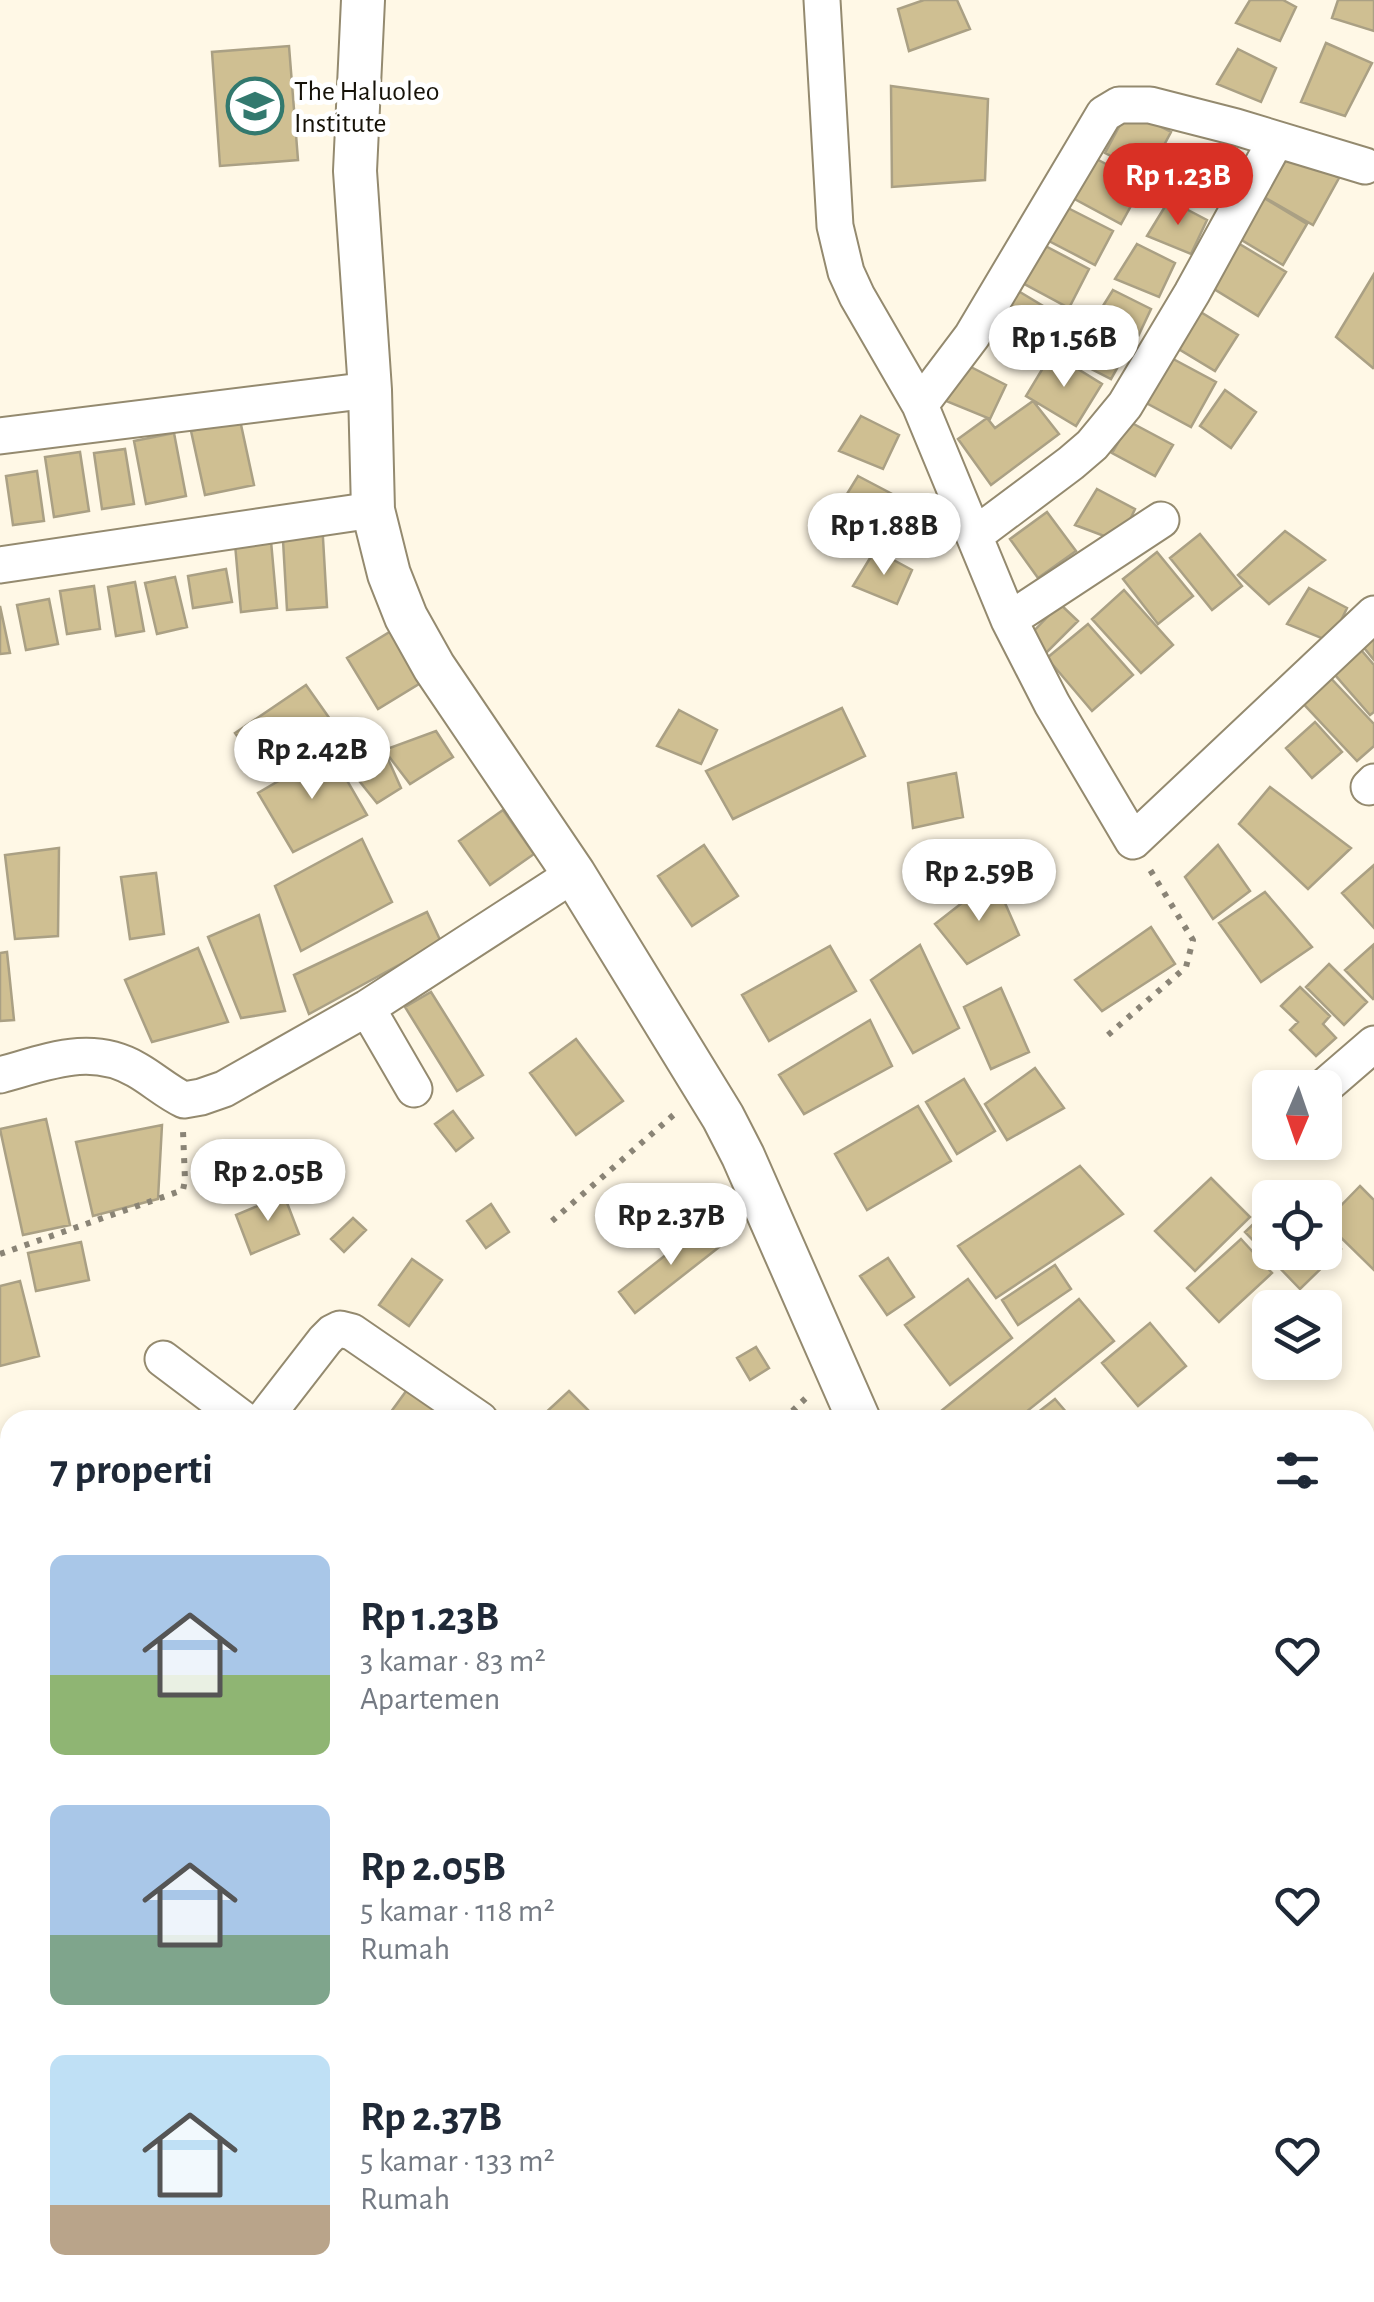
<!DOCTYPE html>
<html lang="id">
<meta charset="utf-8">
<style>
body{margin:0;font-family:"Alegreya Sans",sans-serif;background:#f2f2f3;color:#1f2937;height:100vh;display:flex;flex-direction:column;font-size:38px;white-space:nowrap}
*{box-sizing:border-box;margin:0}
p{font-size:32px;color:#747a83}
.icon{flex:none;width:55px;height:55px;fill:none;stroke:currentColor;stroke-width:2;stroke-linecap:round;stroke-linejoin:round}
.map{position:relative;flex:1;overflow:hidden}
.details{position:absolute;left:0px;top:1410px;width:1375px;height:892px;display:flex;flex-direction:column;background:#fff;border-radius:30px 30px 0 0;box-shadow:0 5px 15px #0003}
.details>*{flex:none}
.needle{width:65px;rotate:182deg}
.buttons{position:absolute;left:1252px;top:1070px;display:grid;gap:20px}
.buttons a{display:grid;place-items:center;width:90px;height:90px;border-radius:15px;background:#fff;box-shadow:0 5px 15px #0003;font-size:50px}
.price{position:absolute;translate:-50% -85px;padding:0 22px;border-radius:35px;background:#fff;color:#222;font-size:32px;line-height:65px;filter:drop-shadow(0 2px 5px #0008)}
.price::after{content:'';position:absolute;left:50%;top:60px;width:30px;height:22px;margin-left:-15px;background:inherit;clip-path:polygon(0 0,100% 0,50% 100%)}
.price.active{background:#d93025;color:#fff}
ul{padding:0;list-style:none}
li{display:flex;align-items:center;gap:30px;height:250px;padding:0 50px}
li span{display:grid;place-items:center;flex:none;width:280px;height:200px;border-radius:15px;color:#555}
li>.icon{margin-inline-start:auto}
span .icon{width:120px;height:120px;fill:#fffc;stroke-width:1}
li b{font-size:42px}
h2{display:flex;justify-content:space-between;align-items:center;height:120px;padding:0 50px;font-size:42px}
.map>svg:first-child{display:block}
.building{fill:#cfbf92;stroke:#aaa084;stroke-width:2.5}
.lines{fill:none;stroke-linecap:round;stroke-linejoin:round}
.minor-casing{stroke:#948a6f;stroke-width:39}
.tertiary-casing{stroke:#948a6f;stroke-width:46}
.path{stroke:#8a8476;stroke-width:6;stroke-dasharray:5 8;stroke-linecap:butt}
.minor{stroke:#fff;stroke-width:35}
.tertiary{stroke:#fff;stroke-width:42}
.labels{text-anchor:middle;stroke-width:10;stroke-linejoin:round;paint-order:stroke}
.poi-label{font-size:28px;fill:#161208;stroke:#fff;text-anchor:start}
</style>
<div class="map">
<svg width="1374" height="2302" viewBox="0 0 1374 2302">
<rect width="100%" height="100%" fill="#fff8e6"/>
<!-- building -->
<path class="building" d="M924 0H957L970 29 909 51 898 9Z
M1250 0H1283L1296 7 1280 41 1236 23Z
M1338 0H1374V31L1332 18Z
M1326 43 1372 63 1345 116 1301 102Z
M289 46 298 160 220 166 212 52Z
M1238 49 1276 68 1261 102 1217 84Z
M891 86 988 99 985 180 892 187Z
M1128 110 1171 132 1148 175 1105 153Z
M1204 149 1241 169 1226 202 1182 185Z
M1291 151 1339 178 1313 225 1264 197Z
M1091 156 1143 184 1121 224 1069 196Z
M1254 192 1307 224 1283 265 1230 233Z
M1169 200 1207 220 1191 254 1147 236Z
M1064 206 1113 231 1095 265 1047 240Z
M1228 237 1286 272 1258 316 1201 281Z
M1036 241 1089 269 1069 308 1015 279Z
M1137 244 1175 263 1159 297 1115 279Z
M1374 274V367L1373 368 1336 337Z
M1010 286 1058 315 1036 350 988 321Z
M1113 290 1151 309 1135 343 1091 325Z
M1199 311 1238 335 1215 371 1177 348Z
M1076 319 1129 347 1111 379 1058 352Z
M1052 353 1102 384 1076 426 1026 396Z
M1162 353 1216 382 1191 427 1137 398Z
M967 365 1006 385 990 419 946 401Z
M1225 390 1256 412 1231 448 1200 426Z
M1033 401 1059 434 991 485 958 439 987 418 995 428Z
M861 416 899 435 883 469 839 451Z
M240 420 254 485 205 495 191 431Z
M1130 422 1173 445 1155 476 1112 453Z
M174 433 186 496 146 504 134 441Z
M125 449 134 504 102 509 94 453Z
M80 452 89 511 54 517 45 457Z
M37 471 44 521 13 525 6 476Z
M858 476 896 496 880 530 836 512Z
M1097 489 1135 509 1120 542 1075 525Z
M1047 512 1076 551 1038 578 1010 539Z
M322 521 327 607 287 610 282 523Z
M1285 531 1325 560 1269 604 1238 575Z
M1200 534 1242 586 1212 610 1170 558Z
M271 541 277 608 241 612 235 544Z
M875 550 912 570 897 604 853 586Z
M1157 552 1193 596 1158 624 1123 579Z
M226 569 232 602 193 608 188 576Z
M175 577 187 627 157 634 145 583Z
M135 582 144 631 116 636 108 587Z
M94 586 100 629 67 634 60 591Z
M1309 588 1347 608 1331 642 1287 624Z
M1124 590 1173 645 1141 673 1092 619Z
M49 599 58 644 26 650 17 605Z
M1060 604 1078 621 1045 654 1028 637Z
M0 606 10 653 0 654Z
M1088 624 1133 675 1092 711 1047 658Z
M401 625 432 676 378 709 347 658Z
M1374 631V660L1360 643Z
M1356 644 1374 665V712L1370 715 1329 668Z
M1325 672 1374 724V746L1357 761 1297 697Z
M306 685 337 729 267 777 235 733Z
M842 708 865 756 733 819 706 771Z
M679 710 717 730 701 764 657 746Z
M1315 722 1342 752 1312 778 1286 748Z
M436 731 453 757 410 784 384 750Z
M384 750 401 788 377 803 352 772Z
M330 751 367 815 293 852 258 793Z
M956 773 963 817 913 828 908 783Z
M1270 787 1351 848 1308 889 1239 824Z
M503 810 534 854 490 885 459 841Z
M362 839 392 902 301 951 275 886Z
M704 845 738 896 692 926 658 876Z
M1218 845 1250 891 1213 919 1185 877Z
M59 848 58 936 15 939 5 855Z
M1374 865V928L1342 893Z
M156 873 164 934 130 939 121 877Z
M994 878 1019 935 967 964 935 924Z
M1265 892 1312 947 1261 982 1219 923Z
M427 912 441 942 309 1014 294 975Z
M259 915 285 1011 241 1018 208 937Z
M1151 927 1175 964 1102 1011 1075 980Z
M920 945 959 1028 913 1053 871 980Z
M1373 945 1374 998 1373 999 1345 970Z
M830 946 856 991 769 1041 742 995Z
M198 948 228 1022 152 1042 125 980Z
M7 952 14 1020 0 1021V953Z
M1329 964 1367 1002 1344 1025 1306 987Z
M1300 987 1330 1016 1323 1024 1336 1038 1316 1056 1290 1030 1298 1022 1281 1006Z
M1001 988 1029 1052 991 1069 964 1007Z
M431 992 483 1075 457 1091 405 1007Z
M870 1020 892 1066 804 1114 779 1075Z
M576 1039 623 1101 576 1135 530 1073Z
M1035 1068 1064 1108 1007 1140 985 1104Z
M964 1079 995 1131 957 1154 926 1102Z
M918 1106 951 1161 867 1210 835 1154Z
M453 1111 473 1138 456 1151 435 1124Z
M46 1119 70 1225 23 1235 0 1129Z
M162 1125 158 1199 93 1216 76 1142Z
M305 1150 313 1176 267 1189 259 1163Z
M1080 1166 1123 1214 996 1298 958 1246Z
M1211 1178 1250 1217 1195 1271 1155 1231Z
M1360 1186 1374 1200V1270L1325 1222Z
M284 1195 299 1234 251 1254 236 1215Z
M491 1204 509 1232 486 1248 467 1221Z
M1270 1208V1252H1325V1232L1341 1249 1300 1289 1245 1232Z
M353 1218 366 1230 344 1252 331 1239Z
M706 1223 723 1244 635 1313 619 1292Z
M1241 1239 1272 1273 1219 1322 1187 1288Z
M81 1242 89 1280 36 1291 28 1253Z
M888 1258 914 1297 887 1315 860 1276Z
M412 1259 442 1280 409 1326 379 1305Z
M1055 1265 1071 1289 1018 1325 1002 1300Z
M968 1279 1012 1338 950 1385 905 1325Z
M20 1281 39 1356 0 1366V1286Z
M1079 1299 1114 1341 1016 1420H930Z
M1150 1323 1186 1366 1138 1406 1102 1363Z
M756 1347 769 1368 750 1380 737 1358Z
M412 1383 454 1413 449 1420H385Z
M569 1391 598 1420H546L542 1416Z
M1055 1399 1073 1420H1028Z
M1374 1634V1694L1365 1698V1638Z
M1365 1813 1374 1834V1849L1365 1853Z
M1365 1930H1374V2012H1365Z
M10 2027V2102L0 2100V2076Z
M1374 2085V2136L1365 2137V2086Z
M1365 2147H1374V2190H1365Z
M1368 2195H1374V2260L1367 2262Z
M1365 2282H1372V2302H1349V2292H1365Z
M1290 2292H1342V2302H1290Z"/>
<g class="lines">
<!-- minor casing -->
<g class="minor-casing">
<path id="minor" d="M822 0 835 226 846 272 857 296 920 405 1009 620 1052 704 1133 841 1374 614
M920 405 972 336 1104 114 1119 105H1150L1236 127 1365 166
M0 436 370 390
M975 535 1071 463 1092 445 1125 405 1192 293 1276 140
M0 565 373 510
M1009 620 1161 520
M1369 787 1374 782
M367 1008 414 1089
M0 1075C48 1062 91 1043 137 1070 153 1079 167 1092 184 1100L201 1097 224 1089 367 1008 574 874
M1323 1088 1374 1044
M163 1359 244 1420
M263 1420 325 1340 332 1333 340 1329 352 1332 480 1420
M0 1473 10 1480
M1365 1596 1374 1590
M1365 1724 1374 1720
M0 1726 10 1733
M0 1791 10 1774
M0 2020 10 2019
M1365 2058 1374 2056
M978 2302 980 2292
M1275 2302 1276 2292"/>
</g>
<!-- tertiary casing -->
<g class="tertiary-casing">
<path id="tertiary" d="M363 0 355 171 370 390 373 510 389 574 406 617 434 667 574 874 723 1117 743 1156 859 1420
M552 2302 557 2292"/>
</g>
<!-- path -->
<path class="path" d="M1108 1035 1186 967 1193 940 1149 868
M552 1221 678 1111
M0 1254 183 1190 185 1180 183 1131
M783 1420 808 1396"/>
<!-- minor -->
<use href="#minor" class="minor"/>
<!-- tertiary -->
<use href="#tertiary" class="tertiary"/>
</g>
<!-- icons -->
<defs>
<g id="university-ring" transform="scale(2.875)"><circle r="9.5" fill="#fff" stroke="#33796e" stroke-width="1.5"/><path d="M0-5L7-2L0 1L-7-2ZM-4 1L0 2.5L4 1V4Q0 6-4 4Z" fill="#33796e"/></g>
</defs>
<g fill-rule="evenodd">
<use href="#university-ring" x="255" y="106"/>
</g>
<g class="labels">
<!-- poi labels -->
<g class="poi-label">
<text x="294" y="100">The Haluoleo<tspan x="294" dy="32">Institute</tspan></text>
</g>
</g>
</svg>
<div class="buttons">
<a><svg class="needle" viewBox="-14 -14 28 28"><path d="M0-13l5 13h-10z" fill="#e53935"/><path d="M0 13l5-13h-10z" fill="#747a83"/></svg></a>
<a><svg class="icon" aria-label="locate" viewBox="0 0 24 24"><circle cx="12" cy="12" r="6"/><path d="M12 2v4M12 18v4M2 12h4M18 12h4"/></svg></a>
<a><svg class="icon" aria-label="layers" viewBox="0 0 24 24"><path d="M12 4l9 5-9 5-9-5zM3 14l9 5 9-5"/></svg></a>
</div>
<b class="price active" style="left:1178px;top:228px">Rp 1.23B</b>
<b class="price" style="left:1064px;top:390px">Rp 1.56B</b>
<b class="price" style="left:884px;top:578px">Rp 1.88B</b>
<b class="price" style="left:312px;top:802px">Rp 2.42B</b>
<b class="price" style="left:979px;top:924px">Rp 2.59B</b>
<b class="price" style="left:268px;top:1224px">Rp 2.05B</b>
<b class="price" style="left:671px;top:1268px">Rp 2.37B</b>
<section class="details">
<h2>7 properti<svg class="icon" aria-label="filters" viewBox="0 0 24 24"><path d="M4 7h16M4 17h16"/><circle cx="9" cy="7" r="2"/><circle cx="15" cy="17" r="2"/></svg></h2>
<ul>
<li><span style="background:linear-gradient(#a9c7e8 60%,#8fb573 0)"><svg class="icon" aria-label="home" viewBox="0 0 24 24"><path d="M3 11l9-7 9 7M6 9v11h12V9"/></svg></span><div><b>Rp 1.23B</b><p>3 kamar · 83 m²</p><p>Apartemen</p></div><svg class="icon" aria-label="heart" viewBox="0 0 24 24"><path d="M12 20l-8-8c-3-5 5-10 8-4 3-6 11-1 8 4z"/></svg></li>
<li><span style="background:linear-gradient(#a9c7e8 65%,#7fa58c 0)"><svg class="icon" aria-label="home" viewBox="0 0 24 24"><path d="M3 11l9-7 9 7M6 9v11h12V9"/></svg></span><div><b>Rp 2.05B</b><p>5 kamar · 118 m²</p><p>Rumah</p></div><svg class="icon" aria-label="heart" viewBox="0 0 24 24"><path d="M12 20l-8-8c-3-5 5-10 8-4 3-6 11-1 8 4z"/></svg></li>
<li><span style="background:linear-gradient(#bfe0f5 75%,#b9a48a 0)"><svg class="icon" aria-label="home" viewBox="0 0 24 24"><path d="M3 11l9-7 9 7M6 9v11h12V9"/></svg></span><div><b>Rp 2.37B</b><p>5 kamar · 133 m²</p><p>Rumah</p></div><svg class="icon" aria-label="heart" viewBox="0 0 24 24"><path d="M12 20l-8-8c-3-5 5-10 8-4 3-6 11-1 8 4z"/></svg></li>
</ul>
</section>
</div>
